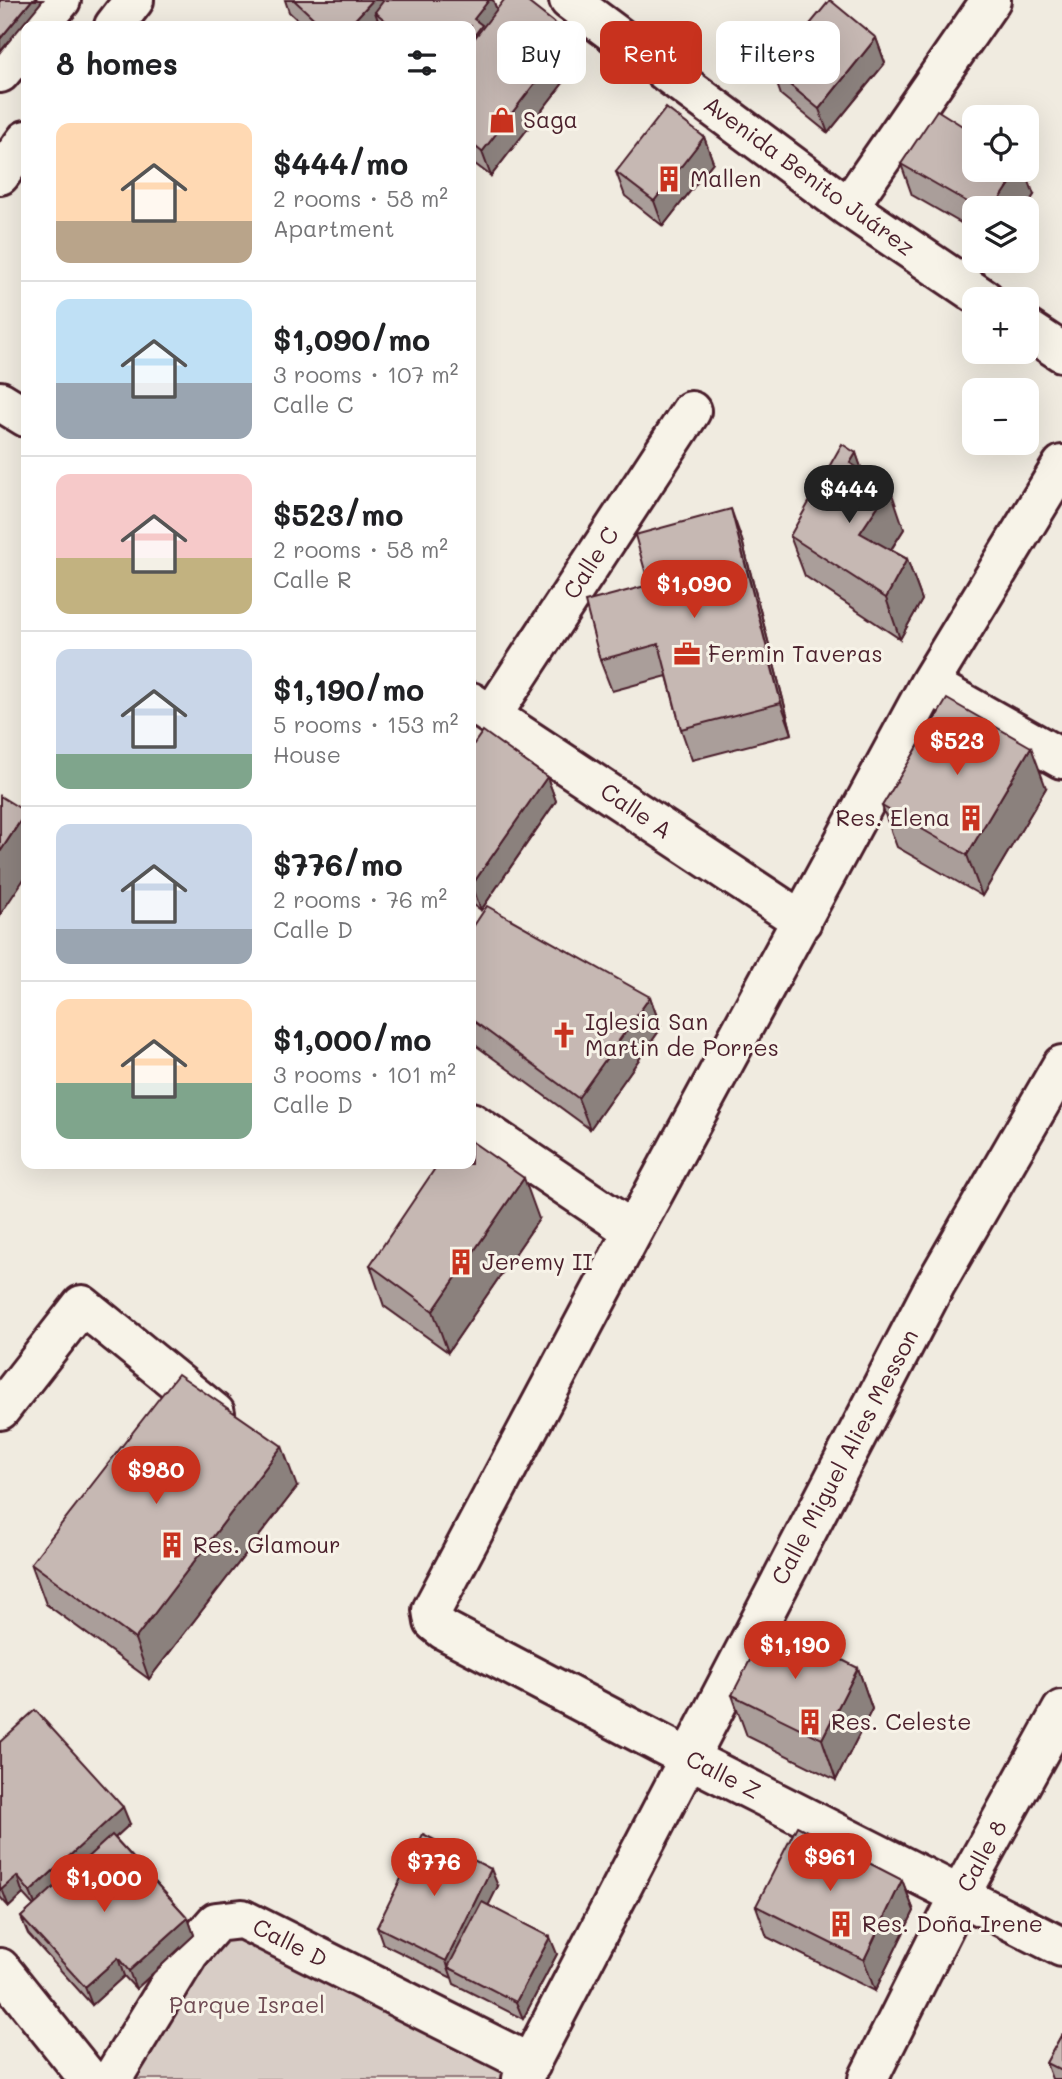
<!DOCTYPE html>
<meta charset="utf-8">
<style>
body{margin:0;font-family:Mali,sans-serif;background:#f2f2f2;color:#202124;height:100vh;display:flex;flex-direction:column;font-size:26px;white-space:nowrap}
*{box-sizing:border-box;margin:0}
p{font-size:23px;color:#757577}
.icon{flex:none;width:38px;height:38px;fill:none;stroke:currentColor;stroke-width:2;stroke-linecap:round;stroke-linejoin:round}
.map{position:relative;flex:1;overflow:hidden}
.details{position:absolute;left:21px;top:21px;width:455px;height:1148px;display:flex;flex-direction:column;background:#fff;border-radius:14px;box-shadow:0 7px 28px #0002}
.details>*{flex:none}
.top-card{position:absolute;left:497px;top:21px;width:458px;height:63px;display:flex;gap:14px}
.fabs{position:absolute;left:962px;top:105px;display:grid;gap:14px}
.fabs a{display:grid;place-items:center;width:77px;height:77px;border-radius:14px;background:#fff;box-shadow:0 7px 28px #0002;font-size:35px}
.price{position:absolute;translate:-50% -60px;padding:0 16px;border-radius:24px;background:#c8321e;color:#fff;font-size:23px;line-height:46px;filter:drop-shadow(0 2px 4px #0008)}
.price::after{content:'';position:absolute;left:50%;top:42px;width:21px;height:16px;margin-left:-10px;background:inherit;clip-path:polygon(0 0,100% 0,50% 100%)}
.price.selected{background:#222;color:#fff}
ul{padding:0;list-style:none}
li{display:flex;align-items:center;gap:21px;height:175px;padding:0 35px}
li+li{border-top:2px solid #e0e0e0}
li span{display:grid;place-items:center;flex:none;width:196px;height:140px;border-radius:14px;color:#555}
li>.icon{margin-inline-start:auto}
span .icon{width:84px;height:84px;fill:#fffc;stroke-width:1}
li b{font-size:30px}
h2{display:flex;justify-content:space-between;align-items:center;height:84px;padding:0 35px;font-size:30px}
.tag{padding:0 24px;border-radius:14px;background:#fff;box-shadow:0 7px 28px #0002;font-size:24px;line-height:63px}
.tag.selected{background:#c8321e;color:#fff}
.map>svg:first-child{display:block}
.green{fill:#d8cdc6;stroke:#917678;stroke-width:2}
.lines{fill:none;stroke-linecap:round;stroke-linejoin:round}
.minor-casing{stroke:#4a1f2b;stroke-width:44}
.minor{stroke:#f7f3e8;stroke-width:38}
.wall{fill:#aa9e9a;stroke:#4a1f2b;stroke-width:2}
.shaded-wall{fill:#8b817d;stroke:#4a1f2b;stroke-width:2}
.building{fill:#c6b8b3;stroke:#4a1f2b;stroke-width:2}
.labels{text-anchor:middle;stroke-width:6;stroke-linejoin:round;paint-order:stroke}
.poi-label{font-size:23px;fill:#4a1f2b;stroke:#f7f3e8;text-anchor:start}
.street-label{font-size:23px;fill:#4a1f2b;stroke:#f7f3e8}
.park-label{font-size:23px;fill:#6e4a52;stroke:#f7f3e8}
</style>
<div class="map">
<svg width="1062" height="2079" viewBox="0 0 1062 2079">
<rect width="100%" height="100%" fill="#f0ebe0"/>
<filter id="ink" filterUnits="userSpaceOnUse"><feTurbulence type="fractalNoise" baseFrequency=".0143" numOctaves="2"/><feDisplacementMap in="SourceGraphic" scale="14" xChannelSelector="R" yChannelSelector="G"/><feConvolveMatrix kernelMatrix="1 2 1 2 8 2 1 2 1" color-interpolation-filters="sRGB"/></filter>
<g filter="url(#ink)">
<!-- green -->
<path class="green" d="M216 1922 522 2079H112Z"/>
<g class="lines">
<!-- minor casing -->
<g class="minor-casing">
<path id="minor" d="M569 0 848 207 984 299
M39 26 61 0
M114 26 134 0
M0 73 26 42
M0 175 26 140
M848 207 991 0
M1027 329 1062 352
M0 401 26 417
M1062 465 929 684 633 1231 432 1610 434 1622 444 1630 688 1758 1062 1947
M929 684 1062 759
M471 702 802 921
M492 715 691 411
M471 1122 633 1231
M0 1410 82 1305 215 1413
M0 1968 89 2079
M112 2079 189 1953 216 1922 242 1919 531 2064
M522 2079 935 1285 1062 1065
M868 2079 960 1895 1062 1710"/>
</g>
<!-- minor -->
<use href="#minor" class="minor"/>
</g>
<!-- wall -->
<path class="wall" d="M285 0H493L497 10 571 36 580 61 491 176 471 161V26H304L289 12Z
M876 38 885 63 828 133 781 95 772 70Z
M704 137 713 162 663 226 625 196 616 172Z
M901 164 1034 195 1025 208H975V231L912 195Z
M856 453 862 471 904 529 891 550 907 559 922 600 900 639 805 576 790 536Z
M742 540 792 734 692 760 681 729 667 676 612 691 600 660 649 585Z
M471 748 547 777 556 801 481 910 471 903Z
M1046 788 982 896 897 847 882 806Z
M471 930 650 997 661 1028 590 1129 471 1042Z
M539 1219 448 1352 384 1306 370 1265Z
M297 1487 149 1679 46 1604 31 1563Z
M858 1668 872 1709 836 1780 747 1736 732 1695Z
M0 1742 130 1824 115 1838 188 1918 194 1935 136 1989 124 1976 92 2005 28 1934 21 1917 34 1906 23 1894 9 1907 0 1897Z
M902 1880 914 1911 875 1991 767 1937 756 1906Z
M498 1886 488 1905 557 1954 523 2019 454 1984 452 1978 383 1944 377 1927Z
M1062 2034V2079H1052L1046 2063Z"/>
<!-- shaded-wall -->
<path class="shaded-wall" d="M32 0H43L0 52V39Z
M373 0H404L375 12 380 26H349Z
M489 0H493L501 21 471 75V40L474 19Z
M571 36 580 61 491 176 482 152Z
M876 38 885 63 828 133 819 109Z
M704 137 713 162 663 226 654 201Z
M1019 170H1025L1034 195 1025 208H994Z
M856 453 870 493 850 463Z
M890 488 904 529 875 574 860 533Z
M731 509 742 540 792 734 781 703Z
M907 559 922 600 900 639 886 598Z
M1031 747 1046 788 982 896 967 855Z
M547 777 556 801 481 910 472 885Z
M26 813V876L0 915V852Z
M650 997 661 1028 590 1129 578 1098Z
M524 1178 539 1219 448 1352 433 1311Z
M282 1446 297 1487 149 1679 135 1639Z
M858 1668 872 1709 836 1780 822 1739Z
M123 1807 130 1824 37 1909 30 1892Z
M491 1869 498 1886 456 1971 448 1967 452 1978 446 1961Z
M17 1876 23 1894 9 1907 2 1889Z
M902 1880 914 1911 875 1991 864 1960Z
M188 1918 194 1935 136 1989 129 1971Z
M550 1937 557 1954 523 2019 516 2002Z
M118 1958 124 1976 92 2005 85 1987Z"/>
<!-- building -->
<path class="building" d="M0 0H32L0 39Z
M294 0H373L349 26H322Z
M384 0H489L474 19 482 25 471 40V26H392L375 12Z
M504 0H525L571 36 482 152 471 143V43Z
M830 0 876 38 819 109 772 70Z
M666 108 704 137 654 201 616 172Z
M937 110 975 134V170H1019L994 208H978L901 164Z
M842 444 856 453 850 463 890 488 860 533 907 559 886 598 790 536Z
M731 509 781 703 681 729 659 644 600 660 585 602 649 585 635 535Z
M947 699 1031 747 967 855 882 806Z
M483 731 547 777 472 885H471V748Z
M0 796 26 812 0 852Z
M487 906 650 997 578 1098 471 1019V930Z
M471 1141 524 1178 433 1311 370 1265 438 1164H471Z
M178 1374 282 1446 135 1639 31 1563Z
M769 1623 858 1668 822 1739 732 1695Z
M35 1710 123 1807 30 1892 17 1876 2 1889 0 1887V1742Z
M797 1826 902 1880 864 1960 756 1906Z
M423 1834 491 1869 446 1961 377 1927Z
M112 1835 188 1918 129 1971 118 1958 85 1987 21 1917Z
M482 1902 550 1937 516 2002 448 1967Z
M1062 2034V2071L1046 2063Z"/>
</g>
<!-- icons -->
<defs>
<g id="shop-bare" transform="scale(2.1)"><path d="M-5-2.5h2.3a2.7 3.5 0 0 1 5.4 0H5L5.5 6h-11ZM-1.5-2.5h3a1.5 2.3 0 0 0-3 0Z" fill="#c8321e" stroke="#f7f3e8" stroke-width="2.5" paint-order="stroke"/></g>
<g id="building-bare" transform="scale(2.1)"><path d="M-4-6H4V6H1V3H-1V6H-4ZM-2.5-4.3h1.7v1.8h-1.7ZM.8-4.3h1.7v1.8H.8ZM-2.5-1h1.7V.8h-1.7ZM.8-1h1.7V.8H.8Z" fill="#c8321e" stroke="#f7f3e8" stroke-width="2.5" paint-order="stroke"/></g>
<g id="office-bare" transform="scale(2.1)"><path d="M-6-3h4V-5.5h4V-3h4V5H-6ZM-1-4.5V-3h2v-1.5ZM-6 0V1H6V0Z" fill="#c8321e" stroke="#f7f3e8" stroke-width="2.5" paint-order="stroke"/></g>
<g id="church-bare" transform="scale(2.1)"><path d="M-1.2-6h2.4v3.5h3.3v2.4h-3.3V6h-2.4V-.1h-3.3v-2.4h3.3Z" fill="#c8321e" stroke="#f7f3e8" stroke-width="2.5" paint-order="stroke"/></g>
</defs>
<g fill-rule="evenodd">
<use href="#shop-bare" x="502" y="120"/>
<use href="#building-bare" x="669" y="179"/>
<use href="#office-bare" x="687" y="654"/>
<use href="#building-bare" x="971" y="818"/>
<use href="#church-bare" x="564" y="1035"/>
<use href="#building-bare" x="461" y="1262"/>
<use href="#building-bare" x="172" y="1545"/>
<use href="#building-bare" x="810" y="1722"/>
<use href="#building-bare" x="841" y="1924"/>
</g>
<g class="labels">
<!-- poi labels -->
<g class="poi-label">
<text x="523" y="128">Saga</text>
<text x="690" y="187">Mallen</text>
<text x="708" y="662">Fermin Taveras</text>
<text x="950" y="826" text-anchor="end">Res. Elena</text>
<text x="585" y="1030">Iglesia San<tspan x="585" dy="26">Martin de Porres</tspan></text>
<text x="482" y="1270">Jeremy II</text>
<text x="193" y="1553">Res. Glamour</text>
<text x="831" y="1730">Res. Celeste</text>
<text x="862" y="1932">Res. Doña Irene</text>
</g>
<!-- street labels -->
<g class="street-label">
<text transform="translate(809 176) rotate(36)" y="8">Avenida Benito Juárez</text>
<text transform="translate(591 563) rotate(-57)" y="8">Calle C</text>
<text transform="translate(636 811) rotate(34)" y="8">Calle A</text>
<text transform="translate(845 1457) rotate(-62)" y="8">Calle Miguel Alies Messon</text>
<text transform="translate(723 1775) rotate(27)" y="8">Calle Z</text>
<text transform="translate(982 1856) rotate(-61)" y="8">Calle 8</text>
<text transform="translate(290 1943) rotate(27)" y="8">Calle D</text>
</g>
<!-- park labels -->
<g class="park-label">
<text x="247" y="2013">Parque Israel</text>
</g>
</g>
</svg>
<div class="fabs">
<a><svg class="icon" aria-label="locate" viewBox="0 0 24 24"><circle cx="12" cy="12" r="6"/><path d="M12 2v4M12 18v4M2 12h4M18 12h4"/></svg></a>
<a><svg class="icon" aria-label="layers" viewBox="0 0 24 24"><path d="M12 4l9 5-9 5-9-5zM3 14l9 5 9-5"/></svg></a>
<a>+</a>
<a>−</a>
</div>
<b class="price selected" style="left:849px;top:525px">$444</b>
<b class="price" style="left:694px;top:620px">$1,090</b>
<b class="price" style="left:957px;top:777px">$523</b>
<b class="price" style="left:156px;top:1506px">$980</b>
<b class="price" style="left:795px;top:1681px">$1,190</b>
<b class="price" style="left:830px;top:1893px">$961</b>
<b class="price" style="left:434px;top:1898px">$776</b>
<b class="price" style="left:104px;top:1914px">$1,000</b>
<div class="top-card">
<a class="tag">Buy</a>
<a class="tag selected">Rent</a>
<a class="tag">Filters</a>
</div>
<section class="details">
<h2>8 homes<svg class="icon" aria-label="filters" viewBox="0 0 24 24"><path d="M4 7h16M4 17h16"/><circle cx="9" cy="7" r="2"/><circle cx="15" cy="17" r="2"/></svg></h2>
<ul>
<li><span style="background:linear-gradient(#ffd9b3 70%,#b9a48a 0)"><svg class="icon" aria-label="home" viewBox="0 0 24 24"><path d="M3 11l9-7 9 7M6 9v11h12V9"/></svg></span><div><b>$444/mo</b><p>2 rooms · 58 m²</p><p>Apartment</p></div></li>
<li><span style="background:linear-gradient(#bfe0f5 60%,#9aa5b1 0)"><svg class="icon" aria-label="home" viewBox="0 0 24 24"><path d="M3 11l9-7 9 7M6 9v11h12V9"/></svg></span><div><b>$1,090/mo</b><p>3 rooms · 107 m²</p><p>Calle C</p></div></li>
<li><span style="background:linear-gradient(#f6c9c9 60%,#c2b280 0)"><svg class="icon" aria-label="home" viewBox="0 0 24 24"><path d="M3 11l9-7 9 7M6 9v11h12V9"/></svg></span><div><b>$523/mo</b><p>2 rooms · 58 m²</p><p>Calle R</p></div></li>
<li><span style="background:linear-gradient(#c9d6e8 75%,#7fa58c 0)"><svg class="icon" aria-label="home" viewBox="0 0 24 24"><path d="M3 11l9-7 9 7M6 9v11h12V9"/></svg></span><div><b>$1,190/mo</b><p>5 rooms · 153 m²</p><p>House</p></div></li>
<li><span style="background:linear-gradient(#c9d6e8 75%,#9aa5b1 0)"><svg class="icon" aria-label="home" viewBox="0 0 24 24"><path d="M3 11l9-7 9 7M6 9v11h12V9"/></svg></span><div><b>$776/mo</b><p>2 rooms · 76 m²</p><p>Calle D</p></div></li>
<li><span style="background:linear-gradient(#ffd9b3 60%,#7fa58c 0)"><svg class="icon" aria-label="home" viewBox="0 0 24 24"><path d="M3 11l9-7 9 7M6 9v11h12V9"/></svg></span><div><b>$1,000/mo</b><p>3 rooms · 101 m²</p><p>Calle D</p></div></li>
</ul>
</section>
</div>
